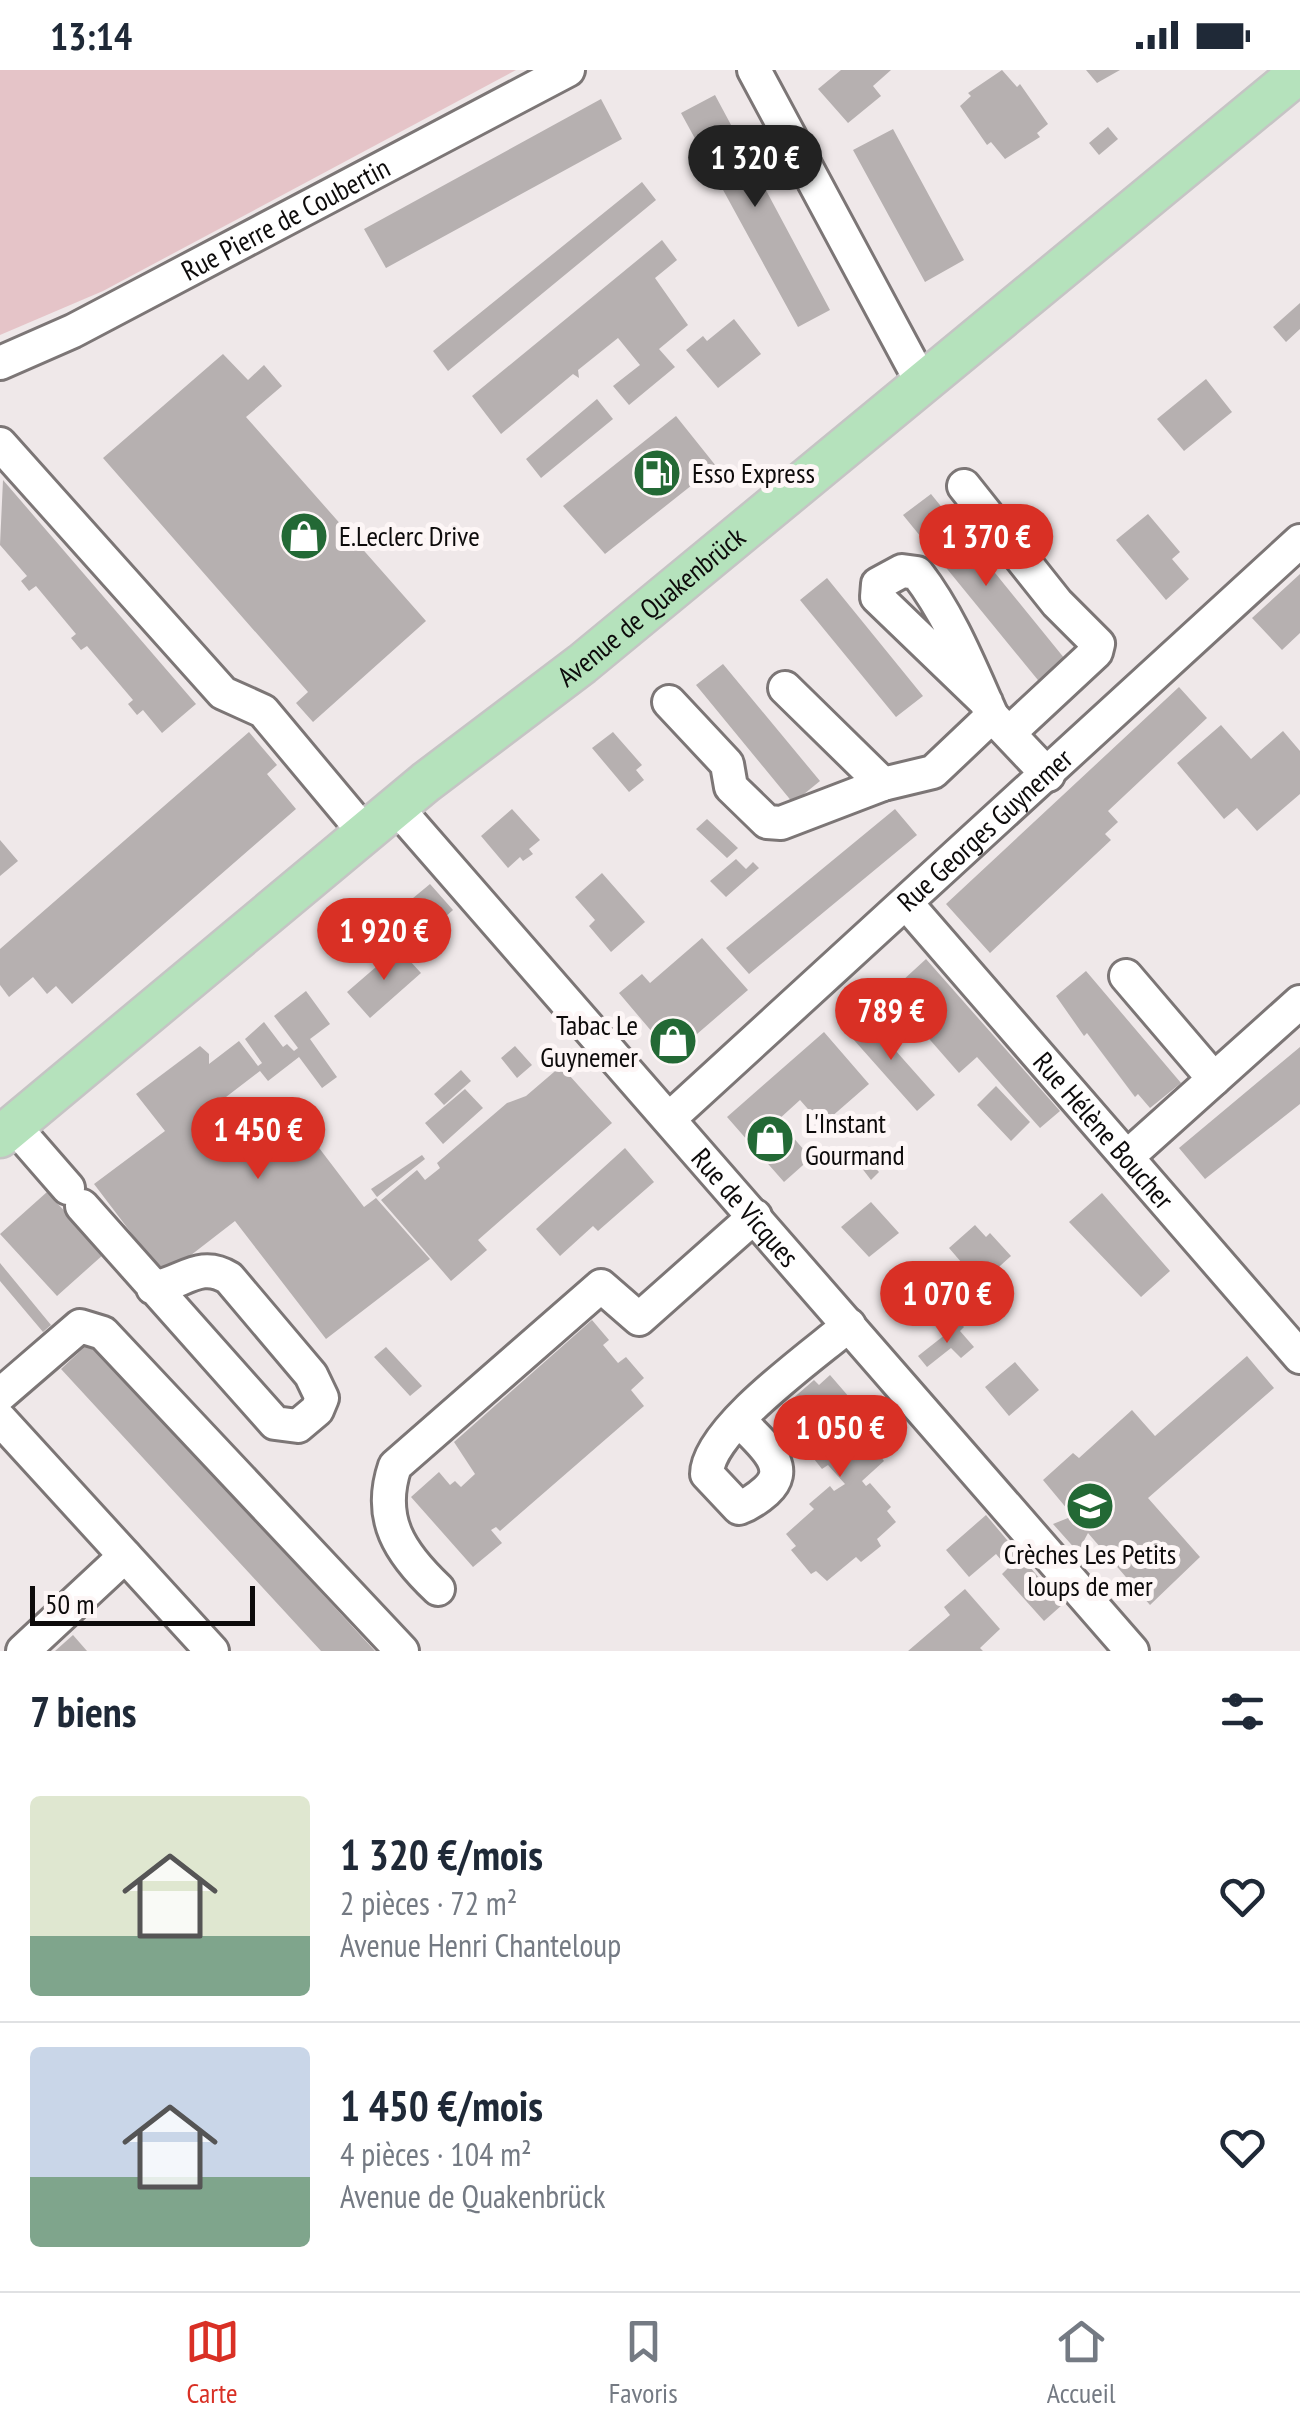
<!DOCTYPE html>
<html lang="fr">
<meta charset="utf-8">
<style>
body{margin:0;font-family:"PT Sans Narrow",sans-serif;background:#f2f2f3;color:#1f2937;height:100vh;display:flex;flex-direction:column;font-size:38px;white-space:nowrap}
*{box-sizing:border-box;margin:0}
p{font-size:32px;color:#747a83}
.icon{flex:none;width:55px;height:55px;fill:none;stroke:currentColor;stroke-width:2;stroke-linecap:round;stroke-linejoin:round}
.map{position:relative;height:1581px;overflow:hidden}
.drawer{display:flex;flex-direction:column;background:#fff;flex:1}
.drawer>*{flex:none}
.scale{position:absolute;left:30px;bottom:25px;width:225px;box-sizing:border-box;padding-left:10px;border:5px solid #0d0b0b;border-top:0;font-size:28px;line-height:35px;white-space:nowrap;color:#0d0b0b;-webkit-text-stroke:8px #fdf6f6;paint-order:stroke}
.price{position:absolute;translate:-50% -85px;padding:0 22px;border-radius:35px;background:#d93025;color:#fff;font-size:32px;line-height:65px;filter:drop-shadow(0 2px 5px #0008)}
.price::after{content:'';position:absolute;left:50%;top:60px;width:30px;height:22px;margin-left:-15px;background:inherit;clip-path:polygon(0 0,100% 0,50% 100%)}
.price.active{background:#222;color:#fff}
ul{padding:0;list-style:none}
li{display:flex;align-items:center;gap:30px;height:250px;padding:0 30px}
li+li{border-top:2px solid #e0e1e3}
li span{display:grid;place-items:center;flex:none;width:280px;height:200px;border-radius:10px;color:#555}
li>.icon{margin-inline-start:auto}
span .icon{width:120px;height:120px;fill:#fffc;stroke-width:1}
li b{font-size:42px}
h2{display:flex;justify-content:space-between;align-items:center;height:120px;padding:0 30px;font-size:42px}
.status{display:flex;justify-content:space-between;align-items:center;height:70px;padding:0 50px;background:#fff;direction:ltr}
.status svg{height:28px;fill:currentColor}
.dock{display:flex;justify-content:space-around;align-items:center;height:140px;border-top:2px solid #e0e1e3;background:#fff;font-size:28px;color:#747a83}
.dock a{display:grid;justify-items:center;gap:5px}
.dock .active{color:#d93025}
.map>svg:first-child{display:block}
.green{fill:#e5c4c8}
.building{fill:#b6b0b0}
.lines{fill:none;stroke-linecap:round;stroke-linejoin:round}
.minor-casing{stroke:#7c7676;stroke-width:38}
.major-casing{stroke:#c5c4c4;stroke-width:45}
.minor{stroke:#fff;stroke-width:32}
.major{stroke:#b5e2bc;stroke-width:40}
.labels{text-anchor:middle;stroke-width:10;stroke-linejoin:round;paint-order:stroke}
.street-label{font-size:28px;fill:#0d0b0b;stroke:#fdf6f6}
.poi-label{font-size:28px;fill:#0d0b0b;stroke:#fdf6f6;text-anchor:start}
</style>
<div class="status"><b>13:14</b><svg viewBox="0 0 49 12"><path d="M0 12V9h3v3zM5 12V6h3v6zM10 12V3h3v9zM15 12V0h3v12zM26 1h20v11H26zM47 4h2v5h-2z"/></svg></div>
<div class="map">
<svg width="1300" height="1581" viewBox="0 0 1300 1581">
<rect width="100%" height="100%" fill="#efe8e9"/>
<!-- green -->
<path class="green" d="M0 0H516L103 221 0 265Z"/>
<!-- building -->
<path class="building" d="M841 0H891L873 16 881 26 848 53 818 19Z
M1002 0 1017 17 1020 14 1048 54 1037 63 1040 67 1005 89 991 72 987 75 960 36 971 26 968 23Z
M1086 0H1120L1097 13Z
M715 25 830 240 798 257 681 43Z
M601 29 622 69 386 198 364 159Z
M1108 57 1118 69 1099 85 1089 73Z
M893 59 964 190 925 212 853 80Z
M642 112 656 130 448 301 433 281Z
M662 170 677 190 655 208 688 255 659 279 675 297 629 335 613 316 640 295 618 268 578 300 579 308 573 304 501 364 472 326Z
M1300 233V259L1286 272 1273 257Z
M734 249 761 284 718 318 686 280 703 266 707 271Z
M223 284 248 310 264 295 282 316 246 347 426 551 313 652 296 633 308 622 103 388Z
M1206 309 1232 342 1184 381 1157 349Z
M597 329 613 349 541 408 526 389Z
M676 346 716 396 605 484 563 436Z
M3 410 196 634 162 663 143 640 137 645 128 634 133 630 87 576 81 580 71 568 76 564 36 516 29 521 21 511 27 506 0 475Z
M931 424 1069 594 1042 615 903 445Z
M1148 444 1180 482 1172 489 1189 509 1166 530 1116 470Z
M1300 504V563L1282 580 1252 548Z
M827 508 923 626 896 647 800 530Z
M723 594 820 711 793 733 696 615Z
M1179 617 1207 648 1108 741 1118 752 1105 764 1111 770 990 883 946 834Z
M1221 655 1251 689 1283 661 1300 681V724L1257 761 1237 738 1224 749 1177 693Z
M249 662 277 695 267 704 296 739 72 934 56 916 47 924 33 907 9 927 0 915V879Z
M613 662 642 695 636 700 644 710 629 722 592 678Z
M512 739 540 770 529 779 533 784 523 791 520 787 508 798 481 766Z
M895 739 917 765 749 904 726 878Z
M707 749 738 778 727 788 696 759Z
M0 770 18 791 0 806Z
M736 789 746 799 753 792 759 798 726 827 710 811Z
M602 803 645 852 611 882 589 856 595 850 575 827Z
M430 814 453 840 425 865 401 838Z
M702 868 748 920 682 977 664 976 619 923 642 904 650 913Z
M398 878 421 903 370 948 347 922Z
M926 889 1060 1041 1040 1058 977 987 959 1003 889 923Z
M1086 901 1181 1013 1150 1038 1138 1024 1135 1027 1087 963 1084 966 1056 926Z
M306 921 330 954 310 969 337 1007 322 1018 299 987 268 1011 260 1001 226 1027 259 1071 294 1045 364 1137 376 1128 430 1189 326 1269 235 1151 164 1206 94 1114 165 1061 136 1024 200 976 209 984V994L239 971 258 996 262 993 245 969 264 952 283 977 287 974 294 981 298 978 274 946Z
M864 945 935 1025 917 1041 846 961Z
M824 962 869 1014 822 1055 800 1030 778 1050 811 1088 784 1112 727 1047Z
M515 976 532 995 517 1008 501 988Z
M1300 977V1034L1205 1109 1179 1078Z
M561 996 612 1053 478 1170 487 1180 451 1211 381 1130 417 1100 425 1110 440 1098 437 1093 507 1033 526 1026Z
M461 1000 471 1011 444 1035 434 1024Z
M996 1016 1030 1052 1011 1071 977 1035Z
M465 1019 483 1038 443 1074 425 1053Z
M625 1078 654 1112 598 1161 593 1156 560 1186 536 1159Z
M422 1085 425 1089 377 1127 371 1119Z
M869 1091 879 1102 871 1110 861 1097Z
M47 1122 104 1184 57 1226 0 1164Z
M1102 1123 1170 1201 1141 1227 1069 1152Z
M871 1132 899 1163 869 1187 841 1157Z
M975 1155 986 1167 990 1163 1011 1186 980 1214 949 1178Z
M0 1193 51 1255 43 1262 0 1211Z
M592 1250 609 1270 603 1275 618 1293 626 1287 644 1308 631 1320 644 1336 500 1461 496 1457 491 1460 502 1473 473 1497 411 1427 439 1402 450 1415 455 1411 461 1417 475 1404 454 1372Z
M960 1253 964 1257 960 1261 974 1277 961 1288 951 1278 927 1297 918 1286Z
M90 1272 375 1581H321L61 1299Z
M386 1277 422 1316 410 1326 374 1287Z
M1247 1286 1274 1318 1148 1428 1200 1487 1150 1535 1088 1463 1078 1482 1053 1454 1073 1446 1043 1410 1073 1383 1079 1388 1132 1340 1155 1366Z
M1015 1292 1039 1320 1009 1346 985 1317Z
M830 1305 856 1335 859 1332 891 1374 879 1384 884 1391 862 1411 866 1416 870 1413 891 1437 887 1441 896 1452 877 1469 881 1476 861 1492 856 1487 827 1511 816 1501 811 1504 791 1480 796 1476 786 1464 814 1439 809 1434 830 1416 834 1421 845 1414 828 1395 822 1399 806 1379 811 1374 785 1344 795 1336 791 1330 814 1310 819 1315Z
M986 1445 1062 1535 1044 1551 1002 1504 1008 1498 996 1484 969 1507 946 1480Z
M965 1519 1000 1559 980 1578 983 1581H908L950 1545 944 1537Z
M73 1565 87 1581H55Z"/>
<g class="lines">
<!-- minor casing -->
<g class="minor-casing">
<g id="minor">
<path d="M754 0 921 311"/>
<path id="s1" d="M0 293 73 261 568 0"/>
<path d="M0 374 223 623 263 641 365 763"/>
<path d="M964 416 1057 533 1098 574 1096 582 1010 662"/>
<path d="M785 618 883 714"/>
<path d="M669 632 727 694 731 717 767 752 781 753 883 714 933 702 992 646 1048 705"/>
<path d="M986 632 877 527 878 514 902 501 917 503C950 546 970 597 992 646"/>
<path id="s2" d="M397 738 1132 1581"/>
<path id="s3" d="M907 834 1300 1287"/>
<path d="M1126 906 1214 1009"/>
<path id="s4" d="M669 1049 1300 471"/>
<path d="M14 1056 68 1118"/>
<path d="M1127 1087 1300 932"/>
<path d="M82 1136 275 1353 298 1356 317 1340 322 1328 311 1305 229 1208C200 1190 183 1213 153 1218"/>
<path d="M0 1325 80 1256 103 1263 402 1581"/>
<path d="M0 1349 212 1581"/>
<path d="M739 1350C758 1371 794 1396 766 1421 757 1429 750 1434 739 1438L707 1404C707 1360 815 1284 849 1255"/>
<path d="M438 1519C400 1483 377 1449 395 1396L601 1216 639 1249 755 1146"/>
<path d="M23 1581 125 1486"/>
</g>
</g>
<!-- major casing -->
<g class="major-casing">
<g id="major">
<path id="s5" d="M0 1067 426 712 582 594 1300 2"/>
</g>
</g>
<!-- minor -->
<use href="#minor" class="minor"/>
<!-- major -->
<use href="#major" class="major"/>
</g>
<!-- icons -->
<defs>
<g id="fuel-disc" transform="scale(2.5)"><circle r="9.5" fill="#236935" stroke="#fdf6f6"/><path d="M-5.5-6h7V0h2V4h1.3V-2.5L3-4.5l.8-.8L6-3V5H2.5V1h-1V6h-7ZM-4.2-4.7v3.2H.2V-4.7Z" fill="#fff"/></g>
<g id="shop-disc" transform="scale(2.5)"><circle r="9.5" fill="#236935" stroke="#fdf6f6"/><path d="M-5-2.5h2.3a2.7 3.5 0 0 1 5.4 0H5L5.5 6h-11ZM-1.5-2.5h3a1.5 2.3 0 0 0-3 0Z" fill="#fff"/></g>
<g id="school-disc" transform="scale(2.5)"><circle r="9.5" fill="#236935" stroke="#fdf6f6"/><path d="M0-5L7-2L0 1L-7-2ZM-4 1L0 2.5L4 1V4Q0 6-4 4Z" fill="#fff"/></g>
</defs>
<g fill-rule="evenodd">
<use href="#fuel-disc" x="657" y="403"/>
<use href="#shop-disc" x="304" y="466"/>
<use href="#shop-disc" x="673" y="971"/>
<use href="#shop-disc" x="770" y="1069"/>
<use href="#school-disc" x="1090" y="1436"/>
</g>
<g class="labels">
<!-- street labels -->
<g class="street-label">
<text dy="10" stroke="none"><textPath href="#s1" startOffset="320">Rue Pierre de Coubertin</textPath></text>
<text dy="10" stroke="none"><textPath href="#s5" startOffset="840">Avenue de Quakenbrück</textPath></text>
<text dy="10" stroke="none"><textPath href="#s4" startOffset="428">Rue Georges Guynemer</textPath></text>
<text dy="10" stroke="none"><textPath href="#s3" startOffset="300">Rue Hélène Boucher</textPath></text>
<text dy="10" stroke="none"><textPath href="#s2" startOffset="530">Rue de Vicques</textPath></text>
</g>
<!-- poi labels -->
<g class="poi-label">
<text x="692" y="413">Esso Express</text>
<text x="339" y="476">E.Leclerc Drive</text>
<text x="638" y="965" text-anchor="end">Tabac Le<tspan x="638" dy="32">Guynemer</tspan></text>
<text x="805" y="1063">L'Instant<tspan x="805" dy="32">Gourmand</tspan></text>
<text x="1090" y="1494" text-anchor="middle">Crèches Les Petits<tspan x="1090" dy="32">loups de mer</tspan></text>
</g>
</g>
</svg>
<div class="scale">50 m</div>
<b class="price active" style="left:755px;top:140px">1 320 €</b>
<b class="price" style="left:986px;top:519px">1 370 €</b>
<b class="price" style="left:384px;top:913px">1 920 €</b>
<b class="price" style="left:891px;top:993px">789 €</b>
<b class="price" style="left:258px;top:1112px">1 450 €</b>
<b class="price" style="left:947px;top:1276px">1 070 €</b>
<b class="price" style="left:840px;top:1410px">1 050 €</b>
</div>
<section class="drawer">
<h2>7 biens<svg class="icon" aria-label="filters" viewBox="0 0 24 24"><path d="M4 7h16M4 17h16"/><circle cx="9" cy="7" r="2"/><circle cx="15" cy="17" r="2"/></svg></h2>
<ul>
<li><span style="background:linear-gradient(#dfe7d0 70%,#7fa58c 0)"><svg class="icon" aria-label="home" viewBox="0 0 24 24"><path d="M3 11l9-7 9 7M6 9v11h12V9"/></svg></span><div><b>1 320 €/mois</b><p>2 pièces · 72 m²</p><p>Avenue Henri Chanteloup</p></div><svg class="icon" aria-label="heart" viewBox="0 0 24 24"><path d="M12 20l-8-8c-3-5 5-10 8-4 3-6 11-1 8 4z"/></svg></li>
<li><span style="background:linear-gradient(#c9d6e8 65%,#7fa58c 0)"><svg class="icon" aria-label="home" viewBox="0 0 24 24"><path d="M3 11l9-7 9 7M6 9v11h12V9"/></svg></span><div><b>1 450 €/mois</b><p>4 pièces · 104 m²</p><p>Avenue de Quakenbrück</p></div><svg class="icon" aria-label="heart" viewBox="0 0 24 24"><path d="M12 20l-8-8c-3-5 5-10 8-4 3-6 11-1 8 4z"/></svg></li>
</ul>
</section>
<nav class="dock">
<a class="active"><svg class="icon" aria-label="map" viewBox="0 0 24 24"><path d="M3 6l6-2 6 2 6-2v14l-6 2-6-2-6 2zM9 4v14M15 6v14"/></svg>Carte</a>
<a><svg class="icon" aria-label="saved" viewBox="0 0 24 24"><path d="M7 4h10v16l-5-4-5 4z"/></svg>Favoris</a>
<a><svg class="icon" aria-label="home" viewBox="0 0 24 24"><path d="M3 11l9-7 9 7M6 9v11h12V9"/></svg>Accueil</a>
</nav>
